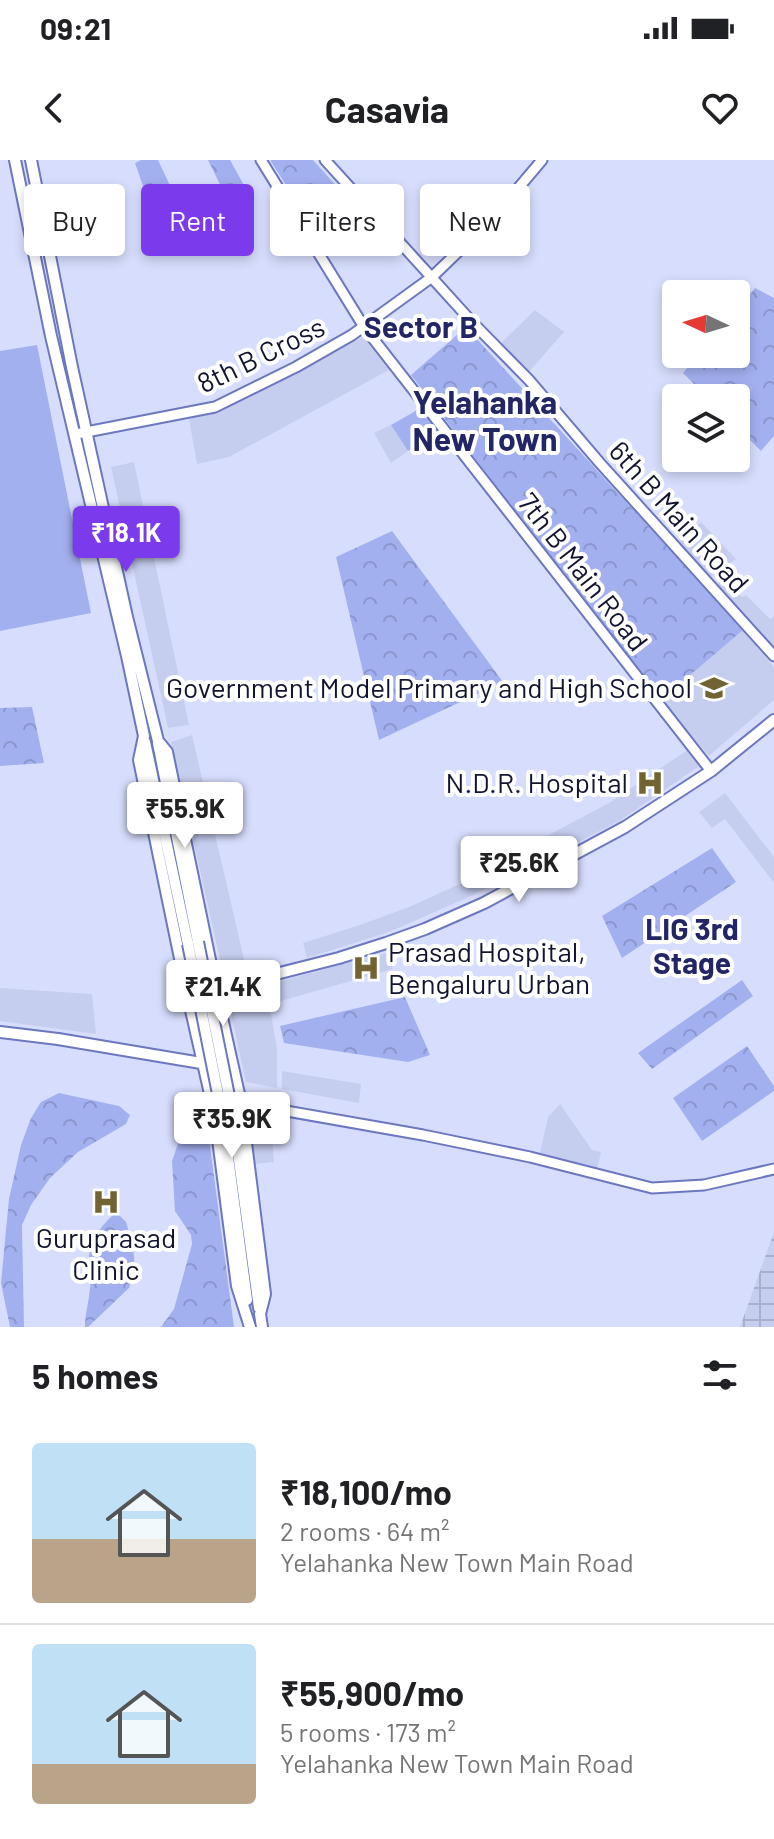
<!DOCTYPE html>
<meta charset="utf-8">
<style>
body{margin:0;font-family:Barlow,sans-serif;background:#f6f6f6;color:#202124;height:100vh;display:flex;flex-direction:column;font-size:30px;white-space:nowrap}
*{box-sizing:border-box;margin:0}
p{font-size:26px;color:#757577}
.icon{flex:none;width:44px;height:44px;fill:none;stroke:currentColor;stroke-width:2;stroke-linecap:round;stroke-linejoin:round}
.map{position:relative;height:1167px;overflow:hidden}
.drawer{display:flex;flex-direction:column;background:#fff;flex:1}
.drawer>*{flex:none}
.banner{position:absolute;left:24px;top:24px;width:726px;height:72px;display:flex;gap:16px}
.needle{width:52px;rotate:274deg}
.controls{position:absolute;left:662px;top:120px;display:grid;gap:16px}
.controls a{display:grid;place-items:center;width:88px;height:88px;border-radius:8px;background:#fff;box-shadow:0 4px 12px #0003;font-size:40px}
.price{position:absolute;translate:-50% -68px;padding:0 18px;border-radius:8px;background:#fff;color:#222;font-size:26px;line-height:52px;filter:drop-shadow(0 2px 4px #0008)}
.price::after{content:'';position:absolute;left:50%;top:48px;width:24px;height:18px;margin-left:-12px;background:inherit;clip-path:polygon(0 0,100% 0,50% 100%)}
.price.current{background:#7c3aed;color:#fff}
ul{padding:0;list-style:none}
li{display:flex;align-items:center;gap:24px;height:200px;padding:0 32px}
li+li{border-top:2px solid #e0e0e0}
li span{display:grid;place-items:center;flex:none;width:224px;height:160px;border-radius:8px;color:#555}
li>.icon{margin-inline-start:auto}
span .icon{width:96px;height:96px;fill:#fffc;stroke-width:1}
li b{font-size:34px}
h2{display:flex;justify-content:space-between;align-items:center;height:96px;padding:0 32px;font-size:34px}
.tag{padding:0 28px;border-radius:8px;background:#fff;box-shadow:0 4px 12px #0003;font-size:28px;line-height:72px}
.tag.current{background:#7c3aed;color:#fff}
.status{display:flex;justify-content:space-between;align-items:center;height:56px;padding:0 40px;background:#fff;direction:ltr}
.status svg{height:22px;fill:currentColor}
header{display:flex;justify-content:space-between;align-items:center;height:104px;padding:0 32px;background:#fff;font-size:36px;font-weight:700}
.map>svg:first-child{display:block}
.built{fill:#c6cef0}
.industrial{fill:url(#industrial-grid)}
.grass{fill:url(#grass-tufts)}
.park{fill:url(#park-crowns)}
.pitch{fill:#a3b0f0}
.lines{fill:none;stroke-linecap:round;stroke-linejoin:round}
.tertiary-casing{stroke:#6b77be;stroke-width:13}
.secondary-casing{stroke:#6b77be;stroke-width:14}
.tertiary{stroke:#fff;stroke-width:9}
.secondary{stroke:#fff;stroke-width:10}
.secondary-bridge-casing{stroke:#6b77be;stroke-width:14;stroke-linecap:butt}
.secondary-bridge{stroke:#fff;stroke-width:10}
.labels{text-anchor:middle;stroke-width:8;stroke-linejoin:round;paint-order:stroke}
.street-label{font-size:28px;fill:#10142f;stroke:#fff}
.poi-label{font-size:28px;fill:#10142f;stroke:#fff;text-anchor:end}
.neighbourhood-label{font-size:30px;font-weight:bold;fill:#222665;stroke:#fff}
.quarter-label{font-size:32px;font-weight:bold;fill:#222665;stroke:#fff}
</style>
<div class="status"><b>09:21</b><svg viewBox="0 0 49 12"><path d="M0 12V9h3v3zM5 12V6h3v6zM10 12V3h3v9zM15 12V0h3v12zM26 1h20v11H26zM47 4h2v5h-2z"/></svg></div>
<header><svg class="icon" aria-label="back" viewBox="0 0 24 24"><path d="M15 5l-7 7 7 7"/></svg>Casavia<svg class="icon" aria-label="heart" viewBox="0 0 24 24"><path d="M12 20l-8-8c-3-5 5-10 8-4 3-6 11-1 8 4z"/></svg></header>
<div class="map">
<svg width="774" height="1167" viewBox="0 0 774 1167">
<defs>
<pattern id="industrial-grid" width="8" height="8" patternUnits="userSpaceOnUse" patternTransform="scale(2)"><rect width="8" height="8" fill="#c6cef0"/><path d="M0 4h8M4 0v8" fill="none" stroke="#a9b0ce"/></pattern>
<pattern id="grass-tufts" width="24" height="20" patternUnits="userSpaceOnUse" patternTransform="scale(2)"><rect width="24" height="20" fill="#a3b0f0"/><path d="M3 7l-1-3M5 7V3M7 7l1-3M15 17l-1-3M17 17v-4M19 17l1-3" fill="none" stroke="#8b96ce"/></pattern>
<pattern id="park-crowns" width="20" height="18" patternUnits="userSpaceOnUse" patternTransform="scale(2)"><rect width="20" height="18" fill="#a3b0f0"/><path d="M2 6a3 3 0 1 1 6 0M12 15a3 3 0 1 1 6 0" fill="none" stroke="#8b96ce"/></pattern>
</defs>
<rect width="100%" height="100%" fill="#d7defd"/>
<!-- built -->
<path class="built" d="M535 150 564 172 527 214 500 184Z
M363 177 389 210 229 297 197 304 189 259 217 252Z
M391 265 408 291 391 303 374 273Z
M134 302 189 565 168 568 111 307Z
M701 362 736 399 709 418 678 383Z
M723 420 742 437 746 435 770 459 774 456V492L715 425Z
M743 470 774 507V540L709 596 661 540Z
M192 575 247 812 224 817 171 582Z
M689 589 701 605 619 661 535 705 526 687 609 643Z
M725 633 774 697V723L725 659 712 668 699 652Z
M517 695 524 709 469 737 389 772 307 798 303 783 357 766 409 747 462 723Z
M386 793 393 809 274 843 269 824Z
M266 825 277 889V928L246 922 227 835Z
M0 828 92 834 96 874 0 861Z
M282 911 361 924 359 943 282 929Z
M560 944 592 990 601 992 597 1010 539 997 548 957Z
M247 948 288 956 290 975 272 977 274 1002 253 1004Z"/>
<!-- industrial -->
<path class="industrial" d="M774 1072V1167H740Z"/>
<!-- grass -->
<path class="grass" d="M419 249 439 270 408 291 391 265Z"/>
<!-- park -->
<path class="park" d="M141 0H158L191 70 163 84 135 3Z
M208 0H230L250 36 230 45Z
M270 0H313L370 63 328 91Z
M755 128 774 138V276L761 291 736 266V238H708L683 213 699 194H736V151Z
M466 167 743 470 661 540 411 215Z
M392 371 503 522 379 580 336 397Z
M32 547 44 603 0 606V548Z
M712 688 736 722 622 798 602 756Z
M742 820 753 836 652 909 638 893Z
M405 837 430 895 408 902 284 883 280 866Z
M747 886 774 926V931L702 981 673 938Z
M59 933 119 946 130 955 126 964 78 992 50 1018 31 1045 22 1065 24 1167H10L1 1123 9 1039 21 985 31 958 41 942Z
M208 971 234 1167H161L174 1149 192 1084 191 1075 175 1051 172 1001 179 981Z
M116 1052 126 1062 133 1086 135 1109 129 1128 88 1167H85C85 1154 89 1141 90 1128 91 1122 89 1115 89 1109 87 1083 98 1069 116 1052Z"/>
<!-- pitch -->
<path class="pitch" d="M37 185 91 453 0 471V191Z"/>
<g class="lines">
<!-- tertiary casing -->
<g class="tertiary-casing">
<path id="tertiary" d="M261 0 364 167 711 611
M325 0 473 163 529 220 599 302 774 496
M76 274 215 247 296 207 352 175 432 117 493 58 542 0
M215 956 241 943 423 975 530 997 652 1028 704 1025 774 1009"/>
</g>
<!-- secondary casing -->
<g class="secondary-casing">
<path id="secondary" d="M15 0 51 176 127 496 144 576 139 600 188 837 215 956 237 1126 250 1167
M31 0 72 207 127 457 158 581 167 592 221 853 241 943 265 1134 260 1154 262 1167
M145 582 188 784
M158 583 198 782
M213 830 339 798 386 783 425 769 484 743 625 667 711 611 774 560
M0 872 58 879 207 904
M233 956 259 1148
M223 959 247 1140"/>
</g>
<!-- tertiary -->
<use href="#tertiary" class="tertiary"/>
<!-- secondary -->
<use href="#secondary" class="secondary"/>
<!-- secondary-bridge casing -->
<g class="secondary-bridge-casing">
<path id="secondary-bridge" d="M198 782 233 956
M188 784 223 959"/>
</g>
<!-- secondary-bridge -->
<use href="#secondary-bridge" class="secondary-bridge"/>
</g>
<!-- icons -->
<defs>
<g id="school-bare" transform="scale(2.16)"><path d="M0-5L7-2L0 1L-7-2ZM-4 1L0 2.5L4 1V4Q0 6-4 4Z" fill="#726432" stroke="#fff" stroke-width="2.5" paint-order="stroke"/></g>
<g id="hospital-bare" transform="scale(2.16)"><path d="M-5-5h3v3.5h4V-5h3V5h-3V1.5h-4V5h-3Z" fill="#726432" stroke="#fff" stroke-width="2.5" paint-order="stroke"/></g>
</defs>
<g fill-rule="evenodd">
<use href="#school-bare" x="714" y="528"/>
<use href="#hospital-bare" x="650" y="623"/>
<use href="#hospital-bare" x="366" y="808"/>
<use href="#hospital-bare" x="106" y="1042"/>
</g>
<g class="labels">
<!-- street labels -->
<g class="street-label">
<text transform="translate(261 195) rotate(-26)" y="10">8th B Cross</text>
<text transform="translate(679 357) rotate(48)" y="10">6th B Main Road</text>
<text transform="translate(583 412) rotate(52)" y="10">7th B Main Road</text>
</g>
<!-- poi labels -->
<g class="poi-label">
<text x="692" y="538">Government Model Primary and High School</text>
<text x="628" y="633">N.D.R. Hospital</text>
<text x="388" y="802" text-anchor="start">Prasad Hospital,<tspan x="388" dy="32">Bengaluru Urban</tspan></text>
<text x="106" y="1088" text-anchor="middle">Guruprasad<tspan x="106" dy="32">Clinic</tspan></text>
</g>
<!-- neighbourhood labels -->
<g class="neighbourhood-label">
<text x="421" y="178">Sector B</text>
<text x="692" y="780">LIG 3rd<tspan x="692" dy="34">Stage</tspan></text>
</g>
<!-- quarter labels -->
<g class="quarter-label">
<text x="485" y="254">Yelahanka<tspan x="485" dy="37">New Town</tspan></text>
</g>
</g>
</svg>
<div class="controls">
<a><svg class="needle" viewBox="-14 -14 28 28"><path d="M0-13l5 13h-10z" fill="#e53935"/><path d="M0 13l5-13h-10z" fill="#757577"/></svg></a>
<a><svg class="icon" aria-label="layers" viewBox="0 0 24 24"><path d="M12 4l9 5-9 5-9-5zM3 14l9 5 9-5"/></svg></a>
</div>
<b class="price current" style="left:126px;top:414px">₹18.1K</b>
<b class="price" style="left:185px;top:690px">₹55.9K</b>
<b class="price" style="left:519px;top:744px">₹25.6K</b>
<b class="price" style="left:223px;top:868px">₹21.4K</b>
<b class="price" style="left:232px;top:1000px">₹35.9K</b>
<div class="banner">
<a class="tag">Buy</a>
<a class="tag current">Rent</a>
<a class="tag">Filters</a>
<a class="tag">New</a>
</div>
</div>
<section class="drawer">
<h2>5 homes<svg class="icon" aria-label="filters" viewBox="0 0 24 24"><path d="M4 7h16M4 17h16"/><circle cx="9" cy="7" r="2"/><circle cx="15" cy="17" r="2"/></svg></h2>
<ul>
<li><span style="background:linear-gradient(#bfe0f5 60%,#b9a48a 0)"><svg class="icon" aria-label="home" viewBox="0 0 24 24"><path d="M3 11l9-7 9 7M6 9v11h12V9"/></svg></span><div><b>₹18,100/mo</b><p>2 rooms · 64 m²</p><p>Yelahanka New Town Main Road</p></div></li>
<li><span style="background:linear-gradient(#bfe0f5 75%,#b9a48a 0)"><svg class="icon" aria-label="home" viewBox="0 0 24 24"><path d="M3 11l9-7 9 7M6 9v11h12V9"/></svg></span><div><b>₹55,900/mo</b><p>5 rooms · 173 m²</p><p>Yelahanka New Town Main Road</p></div></li>
</ul>
</section>
